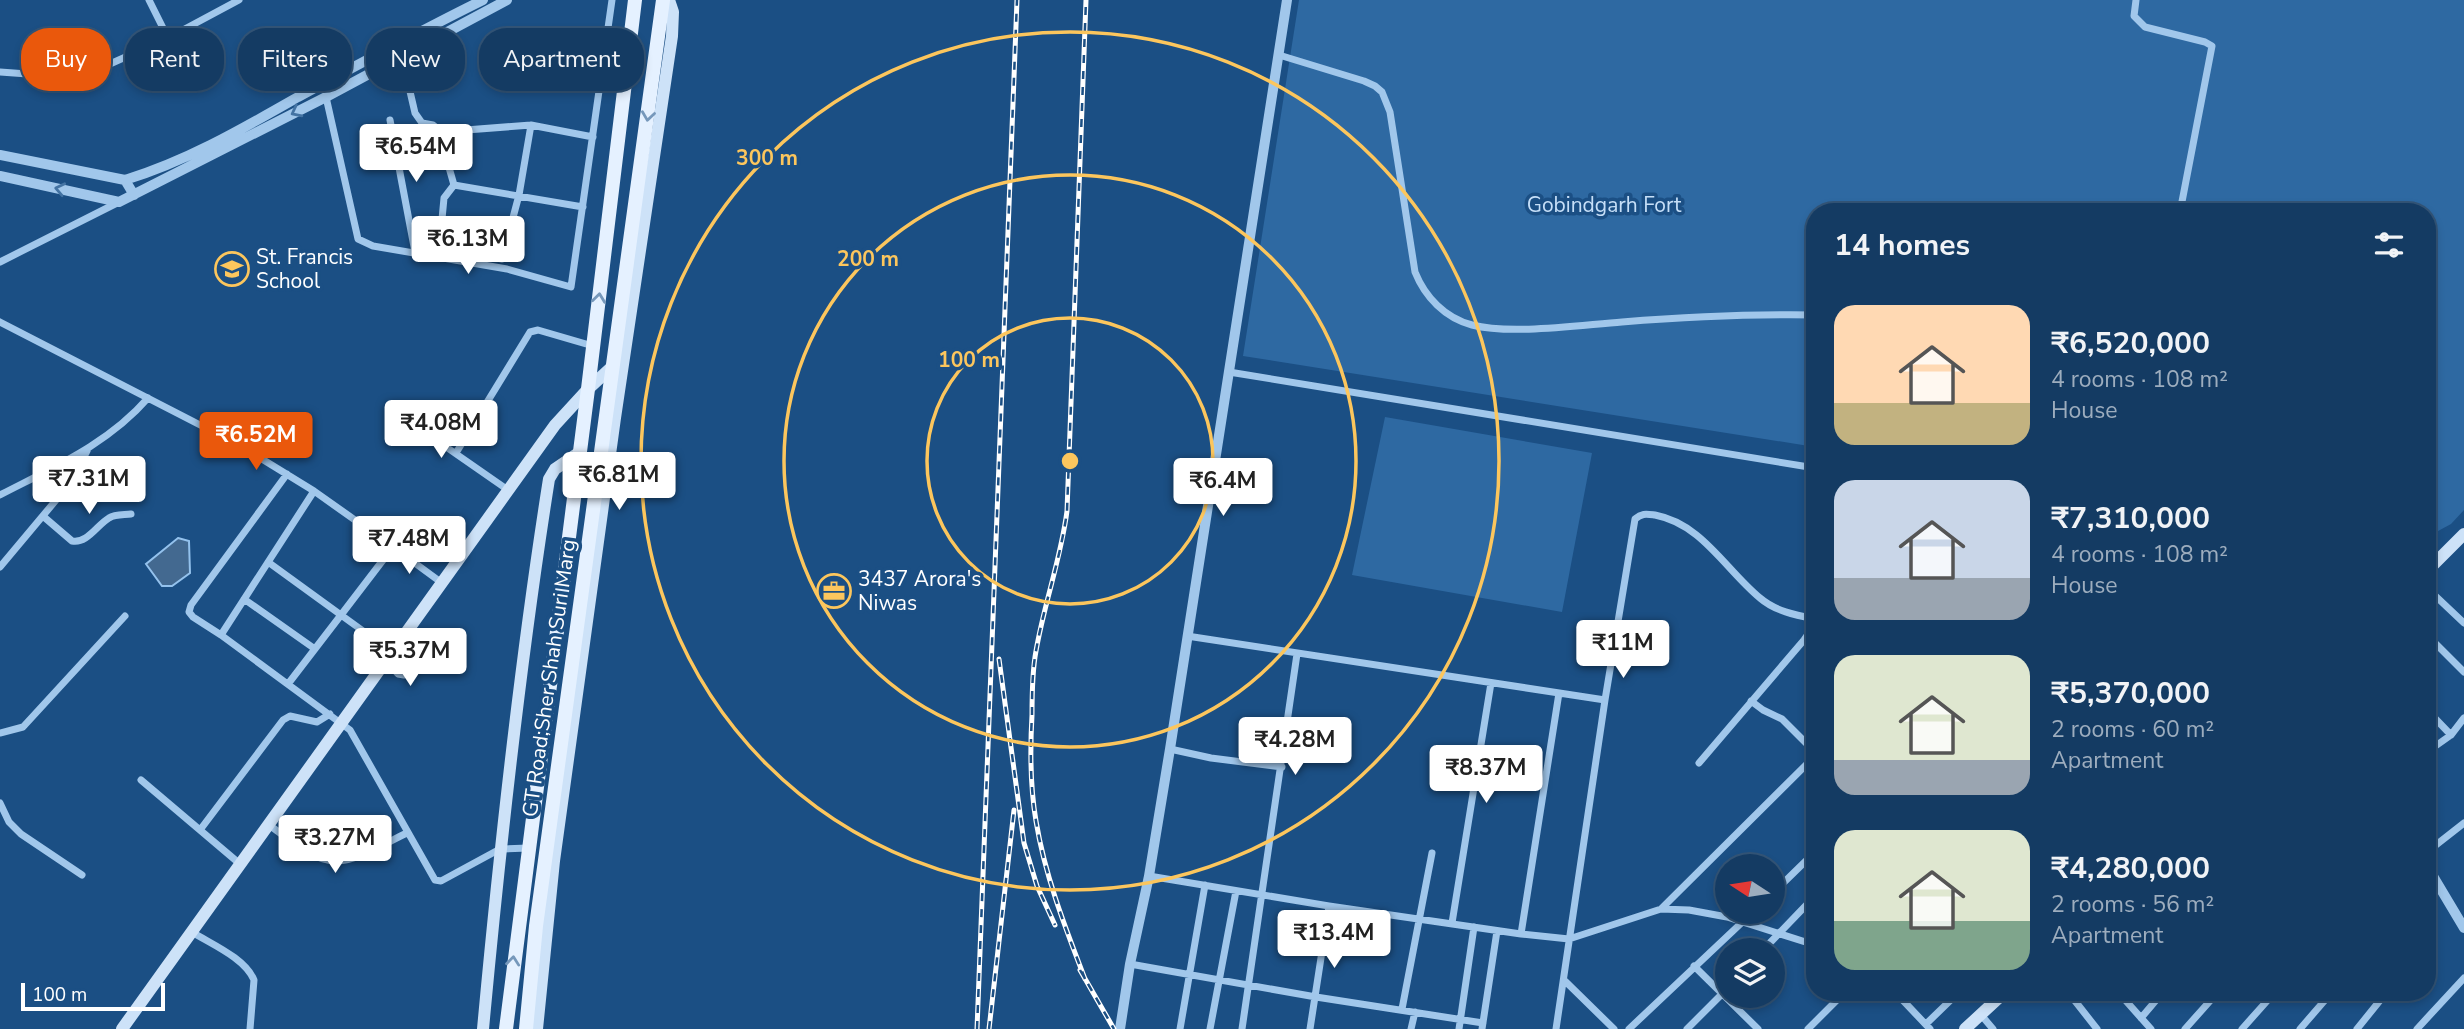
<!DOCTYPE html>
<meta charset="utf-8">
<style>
body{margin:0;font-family:"Nunito Sans",sans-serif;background:#1d4269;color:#f1f3f6;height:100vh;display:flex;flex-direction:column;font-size:26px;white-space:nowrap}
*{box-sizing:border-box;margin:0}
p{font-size:23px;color:#9dadbe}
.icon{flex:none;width:38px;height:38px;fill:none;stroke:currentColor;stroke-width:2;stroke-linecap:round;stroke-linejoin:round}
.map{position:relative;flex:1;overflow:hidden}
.drawer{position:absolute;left:1806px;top:203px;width:630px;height:798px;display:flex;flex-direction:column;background:#143b63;border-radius:28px;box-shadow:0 4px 10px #0003,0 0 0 2px #335578}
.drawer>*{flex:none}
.hud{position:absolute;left:21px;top:28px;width:665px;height:63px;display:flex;gap:14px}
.needle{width:46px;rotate:282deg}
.fabs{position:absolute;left:1715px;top:854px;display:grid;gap:14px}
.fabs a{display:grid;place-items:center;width:70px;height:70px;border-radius:50%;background:#143b63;box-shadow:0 4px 10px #0003,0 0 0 2px #335578;font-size:35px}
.scale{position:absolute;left:21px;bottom:18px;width:144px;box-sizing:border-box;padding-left:7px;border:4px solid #fff;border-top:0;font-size:19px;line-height:24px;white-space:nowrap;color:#fff;-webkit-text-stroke:5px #1b4f84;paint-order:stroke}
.price{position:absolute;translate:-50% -60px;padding:0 16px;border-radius:7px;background:#fff;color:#222;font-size:23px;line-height:46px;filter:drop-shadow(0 2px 4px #0008)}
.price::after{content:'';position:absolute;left:50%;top:42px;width:21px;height:16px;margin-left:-10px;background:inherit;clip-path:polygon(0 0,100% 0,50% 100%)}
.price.active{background:#ea580c;color:#fff}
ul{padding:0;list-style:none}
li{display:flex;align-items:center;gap:21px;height:175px;padding:0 28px}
li span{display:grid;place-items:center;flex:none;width:196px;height:140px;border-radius:21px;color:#555}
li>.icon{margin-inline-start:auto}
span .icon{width:84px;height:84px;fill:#fffc;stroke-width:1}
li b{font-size:30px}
h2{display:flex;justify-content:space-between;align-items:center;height:84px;padding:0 28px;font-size:30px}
.chip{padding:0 24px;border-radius:28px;background:#143b63;box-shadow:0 4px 10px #0003,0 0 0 2px #335578;font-size:24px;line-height:63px}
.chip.active{background:#ea580c;color:#fff}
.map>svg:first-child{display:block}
.green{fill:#2e69a2}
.water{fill:#436990;stroke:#94c2ed;stroke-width:2}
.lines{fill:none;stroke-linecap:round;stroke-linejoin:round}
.minor{stroke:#a1c7eb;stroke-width:7}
.tertiary{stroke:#a1c7eb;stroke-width:10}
.secondary{stroke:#cde2f8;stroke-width:12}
.primary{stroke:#e5f1ff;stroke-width:14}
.rail-casing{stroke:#fff;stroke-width:5}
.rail{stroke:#1b4f84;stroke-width:2.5;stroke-dasharray:8;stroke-linecap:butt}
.oneway{stroke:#4373a3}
.oneway2{stroke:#7698bb}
.ring{fill:none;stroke:#fcc65d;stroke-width:3.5}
.labels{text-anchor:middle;stroke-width:7;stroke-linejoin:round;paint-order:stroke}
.park-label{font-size:21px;fill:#c6dff8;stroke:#1b4f84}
.poi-label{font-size:21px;fill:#fff;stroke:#1b4f84;text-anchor:start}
.street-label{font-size:21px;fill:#fff;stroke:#1b4f84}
.centre{fill:#fcc65d;stroke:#1b4f84;stroke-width:3.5}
.ring-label{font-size:21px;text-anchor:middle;font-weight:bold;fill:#fcc65d;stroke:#1b4f84;stroke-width:7;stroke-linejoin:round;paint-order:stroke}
</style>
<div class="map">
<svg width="2464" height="1029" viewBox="0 0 2464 1029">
<rect width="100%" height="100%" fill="#1b4f84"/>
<!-- green -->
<path class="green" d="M1299 0H2464V510L2451 524 2427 537V212H1815V447L1243 356Z
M1385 417 1592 453 1562 612 1352 575Z"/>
<!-- water -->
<path class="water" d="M178 538 189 541 190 573 172 586H162L146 564Z"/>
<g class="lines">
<!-- minor -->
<path class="minor" d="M149 0 168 38
M2136 0 2134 16 2145 27 2205 42 2212 46 2180 212
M1279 55 1364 81 1375 86 1382 92 1390 112 1415 272C1425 297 1445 318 1472 325 1511 335 1580 325 1622 322 1686 317 1750 314 1815 315
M402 57 415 113 422 123 433 125 438 129 454 185 583 207
M0 72 55 76 92 72 168 38 239 0
M326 97 358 239 373 246 507 269 571 287 612 0
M390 120 415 252
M440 132 531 125
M454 185 444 198 440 240 442 246 502 259 519 195 531 125 593 137
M0 262 119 202
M0 322 241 446 314 491 393 547 341 615 392 652
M1229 372 1815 468
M390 408 508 490
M456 453 530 332 538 330 593 346
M314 491 221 635 350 730 435 880 441 881 500 849 528 848
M0 495C54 467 108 444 148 398
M44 517 72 541C87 544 97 525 109 518 115 514 124 515 131 514
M393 547 442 583
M268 562 341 615 288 684
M0 567 72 481 87 451
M2427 588 2464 623
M244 599 315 649
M221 635 193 617 189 612 191 605 287 474
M2427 635 2464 672
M1187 636 1605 700
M386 661 398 674 404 675 442 656
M1751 701 1763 710 1782 719 1815 752
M2427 710 2451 735
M0 733 23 727 125 616
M1170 749 1211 758 1282 767
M2427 752 2451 735 2464 718
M1699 763 1804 640 1815 624
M141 780 240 864
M0 803 9 822 21 834 82 875
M269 825C288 838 312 861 336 861 356 862 389 841 407 833
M200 830 283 720 290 716 317 722 330 714
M2427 852 2464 823
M1149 876 1329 906 1521 934 1569 939 1661 909 1689 910 1727 917 1815 945
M2427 892 2439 888
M1773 893 1815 852
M1661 909 1815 756
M1452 923 1491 683
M192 932C211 944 245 958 254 980L250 1029
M1521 934 1559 693
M1763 950 1815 896
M1130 964 1316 997 1483 1023
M1694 966 1758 1029
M1565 981 1614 1029
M1895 992 1930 1029
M2068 992 2097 1029
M2118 992 2151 1029
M1402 1009 1432 853
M1982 1016 1993 1029
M2141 1018 2163 992
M1926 1024 1959 992
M1180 1029 1205 885
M1210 1029 1236 891
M1242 1029 1297 654
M1310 1029 1329 906
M1411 1029 1415 1012
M1459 1029 1474 927
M1482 1029 1497 931
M1556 1029 1605 700 1635 519C1642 513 1646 514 1655 515 1702 524 1725 569 1760 598 1775 611 1795 615 1815 619
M1629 1029 1753 912
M1687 1029 1727 989
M1808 1029 1845 992
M2185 1029 2218 992
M2242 1029 2275 992
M2300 1029 2332 992
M2357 1029 2386 993
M2417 1029 2464 978"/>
<!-- tertiary -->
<path class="tertiary" d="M0 155 125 180 134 195
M0 176 119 202 326 97 507 0
M125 180C187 161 242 129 298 97 359 64 420 31 483 0
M2427 866 2464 928
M1120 1029 1130 964 1149 876 1170 749 1287 0"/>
<!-- secondary -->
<path class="secondary" d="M2427 571 2464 534
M122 1029 555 425 588 389 613 366
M483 1029C500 845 520 662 549 479L555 469 580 452
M537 1029 554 861 615 418 672 36 673 12 669 0
M1965 1029 2005 992"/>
<!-- primary -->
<path class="primary" d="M506 1029 588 389 635 0
M526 1029 536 926 663 0"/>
<!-- rail casing -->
<g class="rail-casing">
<path id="rail" d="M999 659 1024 843 1037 886 1055 925
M1080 970 1114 1029
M1085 979C1065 927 1045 876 1036 821 1030 786 1030 750 1032 715 1032 694 1032 672 1036 651 1044 604 1061 558 1067 511L1086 0
M977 1029 1017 0
M989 1029 1014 810"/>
</g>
<!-- rail -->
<use href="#rail" class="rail"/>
</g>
<!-- one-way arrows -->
<defs><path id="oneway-chevron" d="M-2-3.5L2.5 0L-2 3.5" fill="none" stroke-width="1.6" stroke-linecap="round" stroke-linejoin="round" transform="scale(1.75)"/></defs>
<g class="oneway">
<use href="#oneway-chevron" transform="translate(296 112) rotate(153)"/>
<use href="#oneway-chevron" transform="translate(60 189) rotate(-168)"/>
</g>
<g class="oneway2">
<use href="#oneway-chevron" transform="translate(648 116) rotate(98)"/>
<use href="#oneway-chevron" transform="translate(599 298) rotate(-83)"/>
<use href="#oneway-chevron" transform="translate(513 961) rotate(-84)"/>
</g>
<!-- distance rings -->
<g class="ring">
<circle cx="1070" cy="461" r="143"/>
<circle cx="1070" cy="461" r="286"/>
<circle cx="1070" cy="461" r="429"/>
</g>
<!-- icons -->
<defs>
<g id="school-ring" transform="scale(1.75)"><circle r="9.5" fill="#1b4f84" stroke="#fcc65d" stroke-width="1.5"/><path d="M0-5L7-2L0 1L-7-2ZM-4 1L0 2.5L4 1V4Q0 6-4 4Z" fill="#fcc65d"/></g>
<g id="office-ring" transform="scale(1.75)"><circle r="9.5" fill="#1b4f84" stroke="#fcc65d" stroke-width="1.5"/><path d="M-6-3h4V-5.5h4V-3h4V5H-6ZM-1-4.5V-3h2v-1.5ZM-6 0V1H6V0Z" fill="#fcc65d"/></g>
</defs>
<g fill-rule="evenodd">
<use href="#school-ring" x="232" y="269"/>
<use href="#office-ring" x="834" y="591"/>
</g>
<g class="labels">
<!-- park labels -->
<g class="park-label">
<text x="1604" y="212">Gobindgarh Fort</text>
</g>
<!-- poi labels -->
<g class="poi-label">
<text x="256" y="264">St. Francis<tspan x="256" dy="24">School</tspan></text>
<text x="858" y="586">3437 Arora's<tspan x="858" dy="24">Niwas</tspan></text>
</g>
<!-- street labels -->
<g class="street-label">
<text transform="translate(549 678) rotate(-82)" y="7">GT Road;Sher Shah Suri Marg</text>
</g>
</g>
<circle cx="1070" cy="461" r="10" class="centre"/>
<g class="ring-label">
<text x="767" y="165">300 m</text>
<text x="868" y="266">200 m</text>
<text x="969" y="367">100 m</text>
</g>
</svg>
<div class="fabs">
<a><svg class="needle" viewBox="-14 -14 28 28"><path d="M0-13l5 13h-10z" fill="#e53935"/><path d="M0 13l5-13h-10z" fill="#9dadbe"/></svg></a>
<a><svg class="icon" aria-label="layers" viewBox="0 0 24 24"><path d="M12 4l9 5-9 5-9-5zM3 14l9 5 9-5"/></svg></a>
</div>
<div class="scale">100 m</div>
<b class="price" style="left:416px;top:184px">₹6.54M</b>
<b class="price" style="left:468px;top:276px">₹6.13M</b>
<b class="price" style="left:441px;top:460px">₹4.08M</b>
<b class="price active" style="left:256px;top:472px">₹6.52M</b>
<b class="price" style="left:619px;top:512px">₹6.81M</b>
<b class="price" style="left:89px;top:516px">₹7.31M</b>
<b class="price" style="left:1223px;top:518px">₹6.4M</b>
<b class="price" style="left:409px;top:576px">₹7.48M</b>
<b class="price" style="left:1623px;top:680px">₹11M</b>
<b class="price" style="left:410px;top:688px">₹5.37M</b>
<b class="price" style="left:1295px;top:777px">₹4.28M</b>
<b class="price" style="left:1486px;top:805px">₹8.37M</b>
<b class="price" style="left:335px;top:875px">₹3.27M</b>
<b class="price" style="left:1334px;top:970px">₹13.4M</b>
<div class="hud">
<a class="chip active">Buy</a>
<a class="chip">Rent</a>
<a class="chip">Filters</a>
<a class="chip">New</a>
<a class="chip">Apartment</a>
</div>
<section class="drawer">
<h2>14 homes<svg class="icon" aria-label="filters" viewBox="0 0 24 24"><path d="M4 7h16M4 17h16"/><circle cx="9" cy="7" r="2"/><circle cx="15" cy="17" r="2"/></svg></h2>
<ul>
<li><span style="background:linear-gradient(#ffd9b3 70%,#c2b280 0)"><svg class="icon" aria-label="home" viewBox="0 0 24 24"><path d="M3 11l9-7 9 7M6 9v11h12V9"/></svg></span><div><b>₹6,520,000</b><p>4 rooms · 108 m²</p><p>House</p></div></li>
<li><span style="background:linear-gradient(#c9d6e8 70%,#9aa5b1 0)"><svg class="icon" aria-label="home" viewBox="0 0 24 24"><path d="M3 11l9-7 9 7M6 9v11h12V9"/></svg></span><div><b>₹7,310,000</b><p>4 rooms · 108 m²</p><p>House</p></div></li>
<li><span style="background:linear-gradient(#dfe7d0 75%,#9aa5b1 0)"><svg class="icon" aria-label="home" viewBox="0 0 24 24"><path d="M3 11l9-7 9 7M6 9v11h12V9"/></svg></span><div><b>₹5,370,000</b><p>2 rooms · 60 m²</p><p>Apartment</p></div></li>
<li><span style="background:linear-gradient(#dfe7d0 65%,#7fa58c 0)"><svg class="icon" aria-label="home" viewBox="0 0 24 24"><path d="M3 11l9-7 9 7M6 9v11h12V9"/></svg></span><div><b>₹4,280,000</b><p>2 rooms · 56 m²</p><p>Apartment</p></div></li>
</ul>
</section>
</div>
